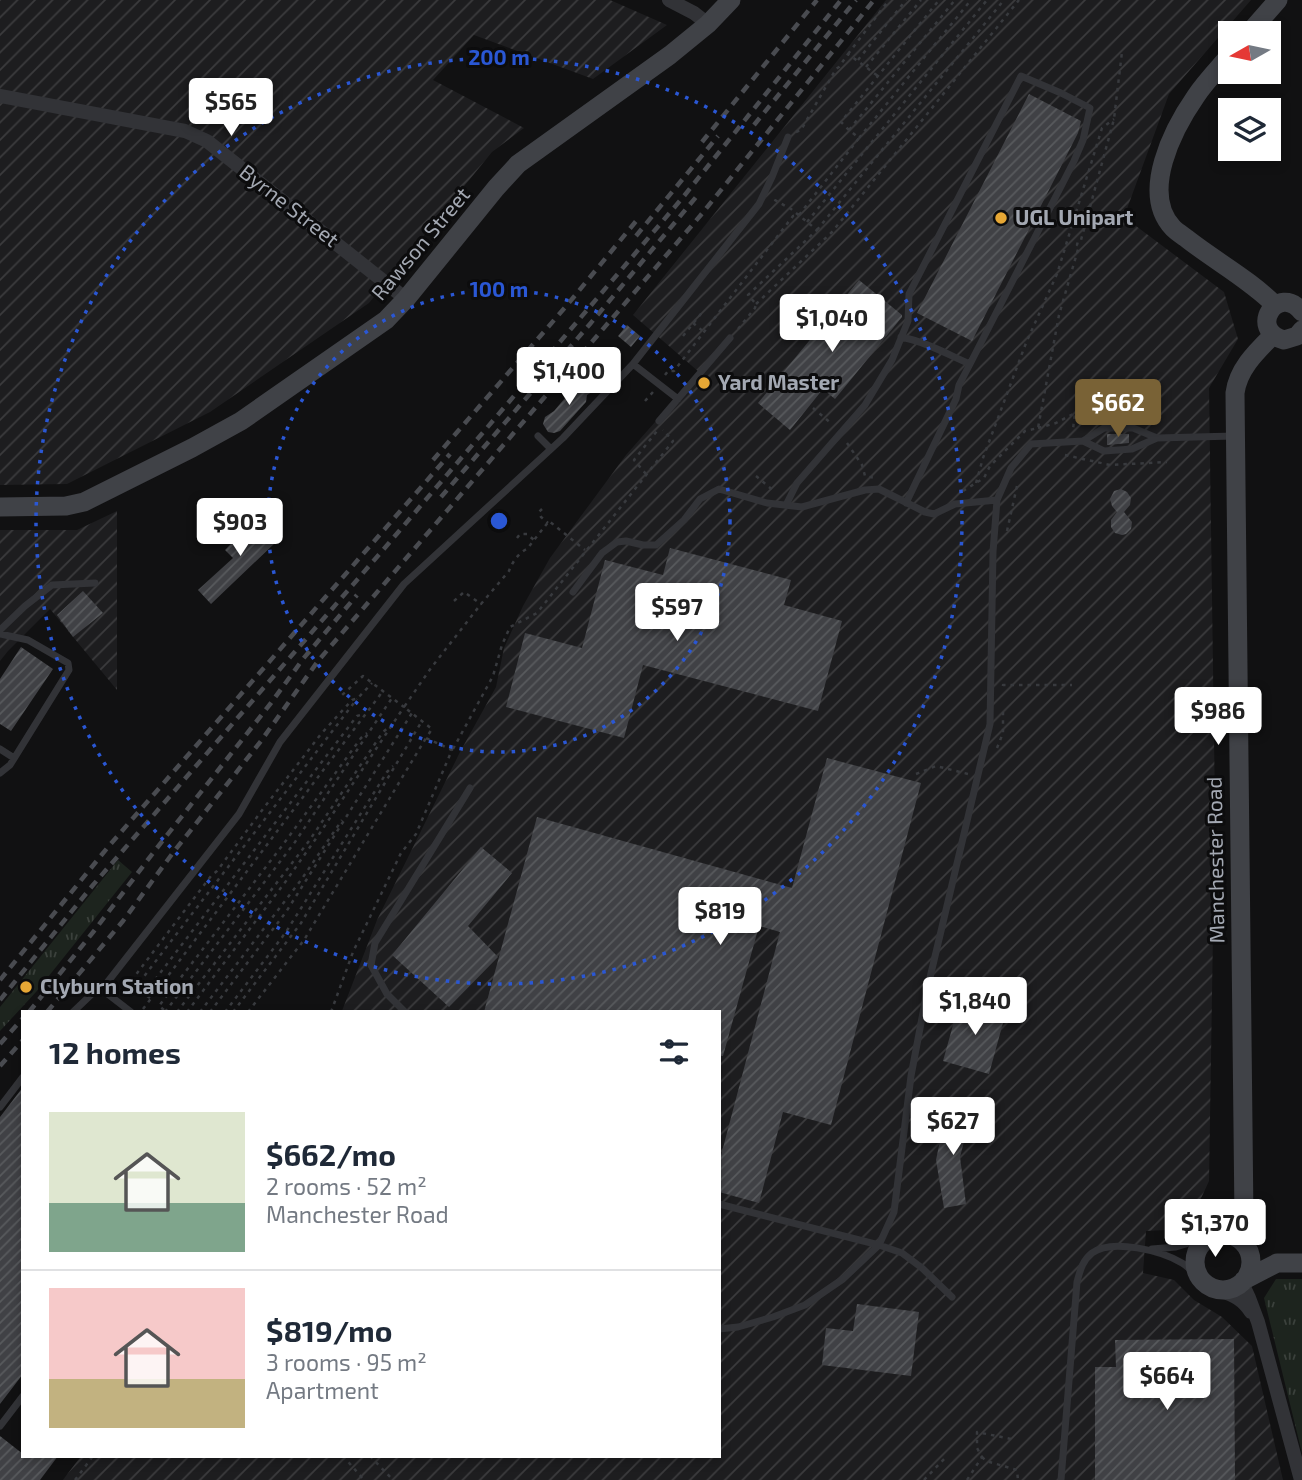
<!DOCTYPE html>
<meta charset="utf-8">
<style>
body{margin:0;font-family:"Exo 2",sans-serif;background:#f6f6f7;color:#1f2937;height:100vh;display:flex;flex-direction:column;font-size:26px;white-space:nowrap}
*{box-sizing:border-box;margin:0}
p{font-size:23px;color:#747a83}
.icon{flex:none;width:38px;height:38px;fill:none;stroke:currentColor;stroke-width:2;stroke-linecap:round;stroke-linejoin:round}
.map{position:relative;flex:1;overflow:hidden}
.sheet{position:absolute;left:21px;top:1010px;width:700px;height:448px;display:flex;flex-direction:column;background:#fff;border-radius:0px;box-shadow:0 4px 10px #0003}
.sheet>*{flex:none}
.needle{width:46px;rotate:261deg}
.fabs{position:absolute;left:1218px;top:21px;display:grid;gap:14px}
.fabs a{display:grid;place-items:center;width:63px;height:63px;border-radius:0px;background:#fff;box-shadow:0 4px 10px #0003;font-size:35px}
.price{position:absolute;translate:-50% -60px;padding:0 16px;border-radius:7px;background:#fff;color:#222;font-size:23px;line-height:46px;filter:drop-shadow(0 2px 4px #0008)}
.price::after{content:'';position:absolute;left:50%;top:42px;width:21px;height:16px;margin-left:-10px;background:inherit;clip-path:polygon(0 0,100% 0,50% 100%)}
.price.active{background:#796236;color:#fff}
ul{padding:0;list-style:none}
li{display:flex;align-items:center;gap:21px;height:175px;padding:0 28px}
li+li{border-top:2px solid #e0e1e3}
li span{display:grid;place-items:center;flex:none;width:196px;height:140px;border-radius:0px;color:#555}
li>.icon{margin-inline-start:auto}
span .icon{width:84px;height:84px;fill:#fffc;stroke-width:1}
li b{font-size:30px}
h2{display:flex;justify-content:space-between;align-items:center;height:84px;padding:0 28px;font-size:30px}
.map>svg:first-child{display:block}
.industrial{fill:url(#industrial-furrows)}
.grass{fill:url(#grass-tufts)}
.building{fill:url(#building-hatch)}
.lines{fill:none;stroke-linecap:round;stroke-linejoin:round}
.path{stroke:#383a3e;stroke-width:2.5;stroke-dasharray:3.5 5;stroke-linecap:butt}
.service{stroke:#323337;stroke-width:7}
.minor{stroke:#323337;stroke-width:14}
.secondary{stroke:#404247;stroke-width:19}
.rail{stroke:#494b50;stroke-width:4.5;stroke-dasharray:9 7;stroke-linecap:butt}
.ring{fill:none;stroke:#2a57d4;stroke-width:3.5;stroke-dasharray:3.5 7}
.poi-dot{fill:#e6a735;stroke:#0c0c0d;stroke-width:2.5}
.labels{text-anchor:middle;stroke-width:6;stroke-linejoin:round;paint-order:stroke}
.street-label{font-size:21px;fill:#a3a8b2;stroke:#0c0c0d}
.poi-label{font-size:21px;font-weight:bold;fill:#a3a8b2;stroke:#0c0c0d;text-anchor:start}
.centre{fill:#2a57d4;stroke:#0c0c0d;stroke-width:3.5}
.ring-label{font-size:21px;text-anchor:middle;font-weight:bold;fill:#2a57d4;stroke:#0c0c0d;stroke-width:6;stroke-linejoin:round;paint-order:stroke}
</style>
<div class="map">
<svg width="1302" height="1480" viewBox="0 0 1302 1480">
<defs>
<pattern id="industrial-furrows" width="10" height="10" patternUnits="userSpaceOnUse" patternTransform="scale(1.75)"><rect width="10" height="10" fill="#1d1d1f"/><path d="M-1 1l2-2M0 10L10 0M9 11l2-2" fill="none" stroke="#3b3b3d"/></pattern>
<pattern id="grass-tufts" width="24" height="20" patternUnits="userSpaceOnUse" patternTransform="scale(1.75)"><rect width="24" height="20" fill="#1d241e"/><path d="M3 7l-1-3M5 7V3M7 7l1-3M15 17l-1-3M17 17v-4M19 17l1-3" fill="none" stroke="#3b413c"/></pattern>
<pattern id="building-hatch" width="6" height="6" patternUnits="userSpaceOnUse" patternTransform="scale(1.75)"><rect width="6" height="6" fill="#404145"/><path d="M-1 1l2-2M0 6l6-6M5 7l2-2" fill="none" stroke="#585a5d"/></pattern>
</defs>
<rect width="100%" height="100%" fill="#111112"/>
<!-- industrial -->
<path class="industrial" d="M0 0H610L667 25 593 79 474 35 433 80 524 128 492 152 369 303 210 412 67 484 0 485Z
M886 0H1251L1169 94 1124 217 1224 292 1238 339 1209 388 1215 808 1209 1181 1187 1229 1146 1231 1143 1273 1174 1280 1194 1300 1222 1317 1252 1346 1283 1480H63L81 1456H719V1012L342 1011 377 920 460 752 496 687 504 648 523 606 550 558 626 455 699 372 633 315Z
M117 511V690L50 609 8 651 0 661V530H77Z"/>
<!-- grass -->
<path class="grass" d="M118 860 132 872 36 992 0 1031V1007Z
M1276 1279H1302V1453L1264 1298Z"/>
<!-- building -->
<path class="building" d="M1029 94 1081 121 1078 133 972 341 917 313Z
M859 280 902 315V317L835 399 823 389 790 430 758 403Z
M627 325 640 336 631 347 618 336Z
M591 377 597 381V389L587 395 586 402 560 431 554 433 548 432 543 424 545 417 554 411 565 398 567 400 575 391 583 388 585 380Z
M1107 434H1129V443L1107 445Z
M1121 489 1127 492 1131 498 1130 505 1124 512 1132 522 1131 529 1126 534 1122 535 1115 533 1111 527V520L1117 512 1112 506 1110 499 1114 491Z
M257 516 278 540 211 604 198 590 233 558 225 550Z
M670 548 791 580 784 605 842 621 818 711 643 665 624 738 506 707 525 633 582 648 605 560 663 575Z
M83 591 103 613 73 637 57 615Z
M21 647 53 669 11 731 0 724V679Z
M827 758 921 783 831 1125 783 1112 759 1203 719 1192V1163L780 932 759 926 723 1056H719V1012H484L537 817 792 888Z
M481 847 512 873 468 926 498 957 449 1007 392 955Z
M960 1000 1006 1012 989 1074 943 1061Z
M23 1087V1374L0 1404V1117Z
M947 1107 972 1111 960 1157 966 1204 944 1208 936 1160Z
M857 1304 919 1312 911 1376 822 1365 826 1328 853 1331Z
M1234 1339 1235 1480H1095V1367H1116L1115 1340Z
M0 1436 23 1454V1456H58L40 1480H0Z"/>
<g class="lines">
<!-- path -->
<path class="path" d="M848 54 889 0
M858 60 906 0
M866 67 921 0
M849 130 841 122 939 0
M796 132 801 130 836 69 839 67 848 54 878 76
M859 138 971 0
M807 222 987 0
M817 230 1004 0
M756 304 832 232 1019 0
M693 323 704 332
M738 329 755 308 756 304 748 295 817 230 791 209 773 199
M683 336 704 310
M665 375 668 371H674L793 216 799 215 859 138 849 130 955 0
M645 401 653 392
M813 408 832 424
M1038 428 1056 423 1075 413 1073 429
M847 443 862 465 865 476 875 478
M1065 455 1110 465 1167 462
M646 474 634 460 657 431
M756 476 775 492
M976 483 983 458 1026 343 1057 274 1102 128 1114 119
M963 491 984 478 990 466 1025 431 1038 428 1059 315 1079 246 1077 245 1078 241 1081 240 1114 119 1122 52
M542 509 539 512 541 517 548 523
M1007 531 1017 486
M517 538 520 534H527L534 540
M454 601 464 592 481 604 509 571C512 563 518 553 527 549L549 521 585 550
M1003 686V685H1072
M997 748 1003 733V707
M453 749 493 676 502 645 510 627 537 613 673 441 663 430
M916 774 936 766 968 774
M137 986 131 981 211 876 217 871 263 809 321 734 352 700 358 698 372 683
M129 996 357 699
M150 998 144 994 357 716 364 714
M143 1009 383 691
M164 1010 159 1006 282 846 361 738 367 733
M165 1012 295 842 392 698
M177 1012 309 841 383 732 389 727
M187 1012 286 881 322 830 404 707 363 676 341 696
M200 1012 301 880 342 820
M210 1012 286 912 412 713
M225 1012 286 932 387 772 393 766
M233 1012 301 923 422 721
M248 1012 304 940 426 738
M331 1012 353 952 401 853 416 834 452 750 426 738 432 729 404 707 431 668 481 604
M343 1456 364 1480
M370 1456 393 1480
M982 1457 986 1461 1017 1470 1018 1480
M75 1480 93 1456
M924 1480 945 1458
M967 1480 982 1457 977 1448V1432L1011 1439"/>
<!-- service -->
<path class="service" d="M633 364 678 399
M659 421 730 338
M538 436 551 449
M1083 441 1104 428H1133L1157 438
M906 503 956 399 959 385 970 364
M786 505 797 483 865 405 892 360 908 321 909 294 1021 76 1061 93 1090 108 1083 140 1074 161 970 364C947 354 926 342 901 337
M573 592 602 553 617 542 626 541 643 545H656L684 520 700 499 719 489 767 503 802 507 865 490 879 489 925 512 934 514 955 504 997 500
M0 630 25 606 52 585 95 583
M0 634 28 640 68 663 69 670 10 765 0 773
M0 749 14 758
M100 988 131 1012
M73 1012 95 991 106 984 239 814 280 742 404 584 563 438 633 364 759 204 772 177 788 137
M405 1012 387 994 371 965 375 943 470 788
M0 1107 23 1077
M719 1204 879 1245 902 1253 922 1268 952 1297
M1152 1249 1176 1247 1209 1237
M719 1329 738 1327 773 1317 805 1305 843 1279 879 1245 894 1212 911 1076 928 986 990 724 993 552 997 500 1011 468 1031 444 1083 441 1104 451 1132 449 1157 438 1234 436
M0 1426 23 1396
M1061 1480 1077 1282C1080 1271 1082 1261 1092 1253 1112 1238 1162 1251 1182 1263 1189 1267 1194 1273 1199 1278"/>
<!-- minor -->
<path class="minor" d="M669 0 694 13 708 24
M0 96 185 131 207 141 406 299
M1242 1283 1249 1298 1258 1322 1301 1480
M1221 1291C1234 1295 1243 1300 1251 1312"/>
<!-- secondary -->
<path class="secondary" d="M1249 33 1278 0
M1230 55C1219 68 1206 81 1196 96 1173 129 1140 193 1173 228 1177 232 1182 235 1186 238 1215 261 1249 279 1275 305
M1302 312C1278 282 1247 330 1284 340L1297 336 1302 330
M0 507 66 506 84 502 192 448 241 421 386 320 406 299 496 188 518 164 670 55 708 24 731 0
M1195 1262a28 28 0 1 1 56 0a28 28 0 1 1-56 0Z
M1237 1238 1244 1219 1235 393C1238 369 1256 352 1273 335
M1244 1280 1277 1263H1302"/>
<!-- rail -->
<path class="rail" d="M754 125 856 0
M702 142 817 0
M636 236 718 136
M433 460 568 304 637 220
M441 497 590 324 697 196
M0 980 108 847 450 454
M0 1000 93 885 389 543 684 196 841 0
M29 1012 94 931 153 853 271 703 303 659 357 595
M47 1012 123 921 172 854 261 741 318 661 700 216 874 0
M0 1044 23 1018
M0 1066 23 1040"/>
</g>
<!-- distance rings -->
<g class="ring">
<circle cx="499" cy="521" r="231"/>
<circle cx="499" cy="521" r="463"/>
</g>
<!-- markers -->
<g class="poi-dot">
<circle cx="1001" cy="218" r="7"/>
<circle cx="704" cy="383" r="7"/>
<circle cx="26" cy="987" r="7"/>
</g>
<g class="labels">
<!-- street labels -->
<g class="street-label">
<text transform="translate(289 206) rotate(38)" y="7">Byrne Street</text>
<text transform="translate(421 244) rotate(-50)" y="7">Rawson Street</text>
<text transform="translate(1216 860) rotate(-91)" y="7">Manchester Road</text>
</g>
<!-- poi labels -->
<g class="poi-label">
<text x="1015" y="225">UGL Unipart</text>
<text x="718" y="390">Yard Master</text>
<text x="40" y="994">Clyburn Station</text>
</g>
</g>
<circle cx="499" cy="521" r="10" class="centre"/>
<g class="ring-label">
<text x="499" y="65">200 m</text>
<text x="499" y="297">100 m</text>
</g>
</svg>
<div class="fabs">
<a><svg class="needle" viewBox="-14 -14 28 28"><path d="M0-13l5 13h-10z" fill="#e53935"/><path d="M0 13l5-13h-10z" fill="#747a83"/></svg></a>
<a><svg class="icon" aria-label="layers" viewBox="0 0 24 24"><path d="M12 4l9 5-9 5-9-5zM3 14l9 5 9-5"/></svg></a>
</div>
<b class="price" style="left:231px;top:138px">$565</b>
<b class="price" style="left:832px;top:354px">$1,040</b>
<b class="price" style="left:569px;top:407px">$1,400</b>
<b class="price active" style="left:1118px;top:439px">$662</b>
<b class="price" style="left:240px;top:558px">$903</b>
<b class="price" style="left:677px;top:643px">$597</b>
<b class="price" style="left:1218px;top:747px">$986</b>
<b class="price" style="left:720px;top:947px">$819</b>
<b class="price" style="left:975px;top:1037px">$1,840</b>
<b class="price" style="left:953px;top:1157px">$627</b>
<b class="price" style="left:1215px;top:1259px">$1,370</b>
<b class="price" style="left:1167px;top:1412px">$664</b>
<section class="sheet">
<h2>12 homes<svg class="icon" aria-label="filters" viewBox="0 0 24 24"><path d="M4 7h16M4 17h16"/><circle cx="9" cy="7" r="2"/><circle cx="15" cy="17" r="2"/></svg></h2>
<ul>
<li><span style="background:linear-gradient(#dfe7d0 65%,#7fa58c 0)"><svg class="icon" aria-label="home" viewBox="0 0 24 24"><path d="M3 11l9-7 9 7M6 9v11h12V9"/></svg></span><div><b>$662/mo</b><p>2 rooms · 52 m²</p><p>Manchester Road</p></div></li>
<li><span style="background:linear-gradient(#f6c9c9 65%,#c2b280 0)"><svg class="icon" aria-label="home" viewBox="0 0 24 24"><path d="M3 11l9-7 9 7M6 9v11h12V9"/></svg></span><div><b>$819/mo</b><p>3 rooms · 95 m²</p><p>Apartment</p></div></li>
</ul>
</section>
</div>
